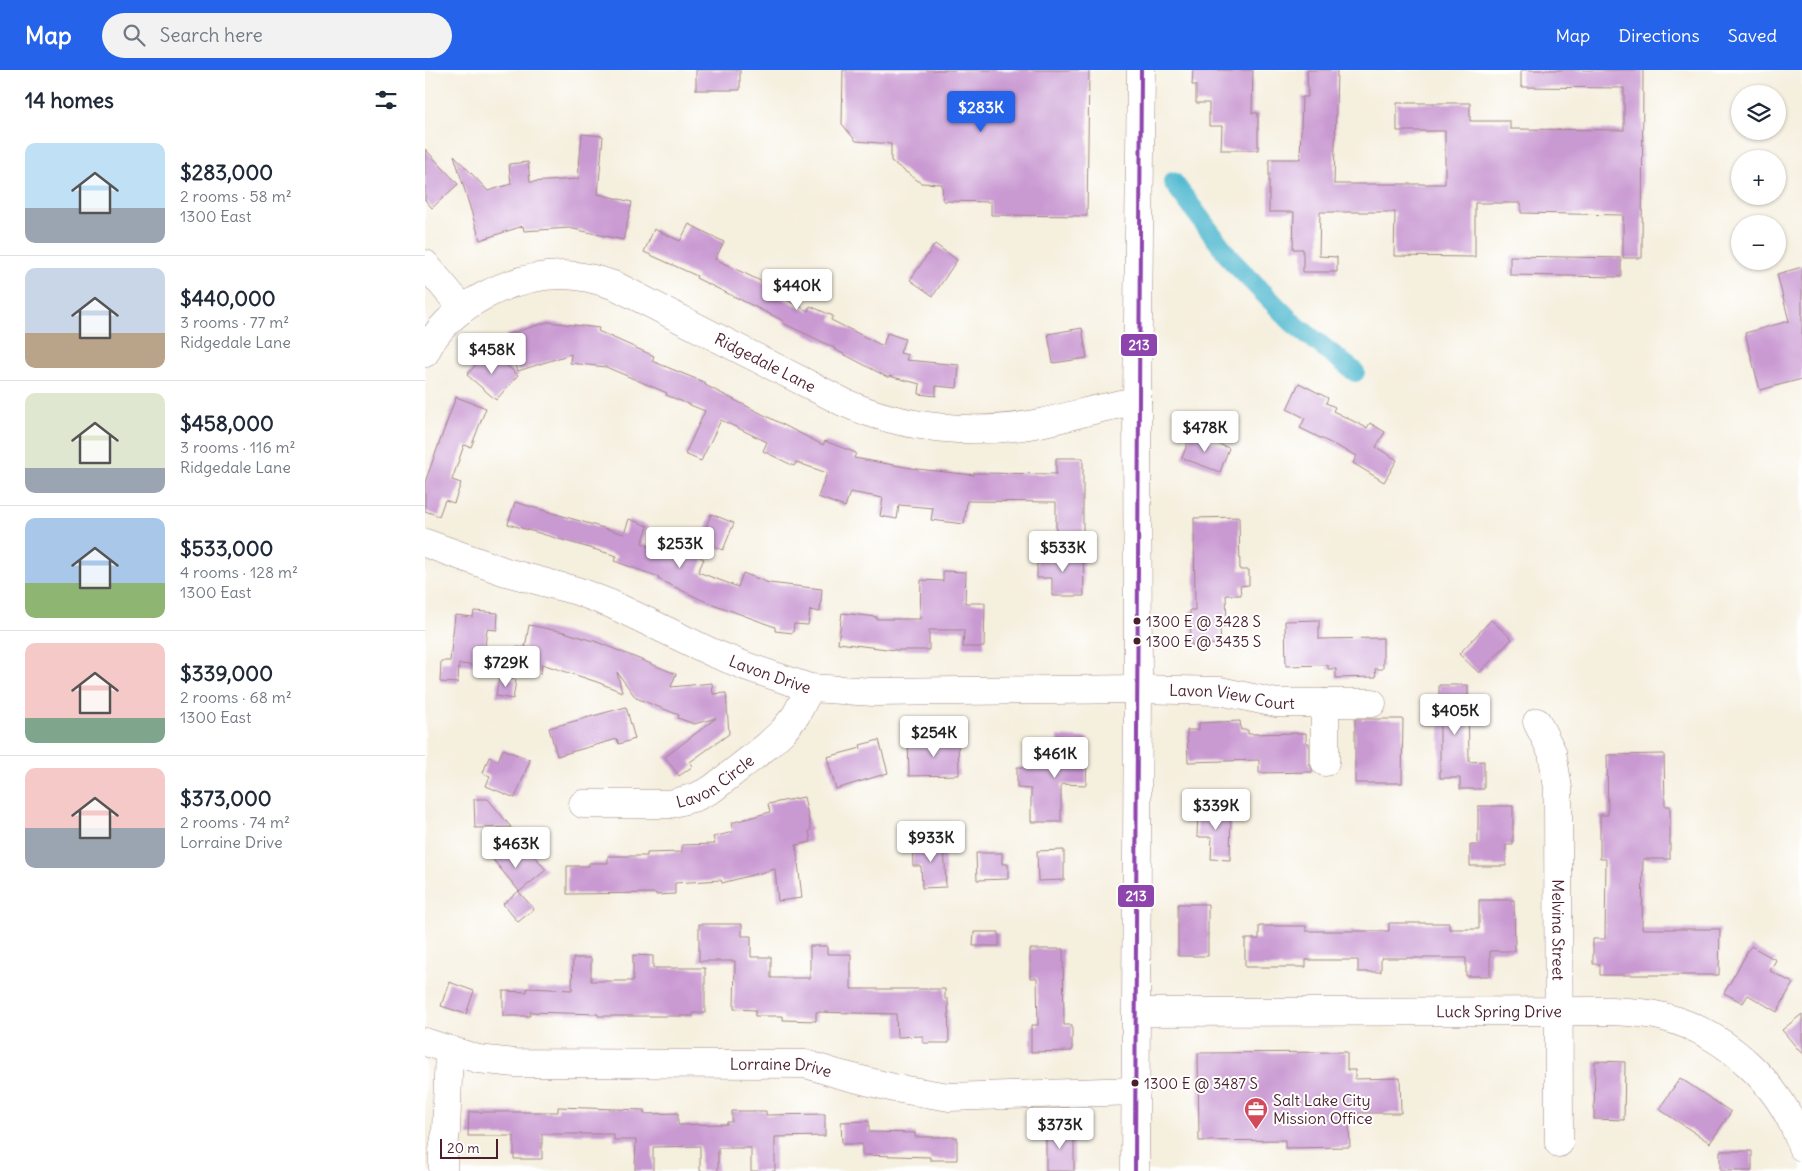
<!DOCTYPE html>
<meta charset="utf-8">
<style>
body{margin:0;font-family:Delius,sans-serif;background:#f2f2f3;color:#1f2937;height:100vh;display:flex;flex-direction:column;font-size:19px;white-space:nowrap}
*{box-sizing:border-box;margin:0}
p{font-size:16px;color:#747a83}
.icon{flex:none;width:28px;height:28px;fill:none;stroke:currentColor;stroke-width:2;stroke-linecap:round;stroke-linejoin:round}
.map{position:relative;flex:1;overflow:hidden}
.side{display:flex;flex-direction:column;background:#fff;width:425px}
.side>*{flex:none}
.fabs{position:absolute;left:1306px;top:15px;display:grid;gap:10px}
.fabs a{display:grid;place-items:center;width:55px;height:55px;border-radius:50%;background:#fff;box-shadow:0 1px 4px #0004;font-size:25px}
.scale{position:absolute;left:15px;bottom:12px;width:58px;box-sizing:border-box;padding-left:5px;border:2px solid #4a1f2b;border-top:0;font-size:14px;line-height:18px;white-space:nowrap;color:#4a1f2b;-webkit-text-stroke:4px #fff;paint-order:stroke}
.price{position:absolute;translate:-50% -42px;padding:0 11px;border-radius:5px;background:#fff;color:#222;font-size:16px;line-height:32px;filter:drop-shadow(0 1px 2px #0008)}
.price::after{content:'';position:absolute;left:50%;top:30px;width:15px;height:11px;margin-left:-8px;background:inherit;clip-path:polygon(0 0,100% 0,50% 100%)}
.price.active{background:#2563eb;color:#fff}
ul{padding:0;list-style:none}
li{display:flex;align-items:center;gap:15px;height:125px;padding:0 25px}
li+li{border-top:1px solid #e0e1e3}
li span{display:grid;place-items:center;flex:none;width:140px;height:100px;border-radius:10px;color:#555}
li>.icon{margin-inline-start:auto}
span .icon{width:60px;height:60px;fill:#fffc;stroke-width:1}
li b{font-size:21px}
h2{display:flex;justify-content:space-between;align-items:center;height:60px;padding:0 25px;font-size:21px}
header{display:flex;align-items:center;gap:30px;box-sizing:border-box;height:70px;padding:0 25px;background:#2563eb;color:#fff}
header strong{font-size:24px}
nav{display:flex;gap:28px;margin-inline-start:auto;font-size:18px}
.search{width:350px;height:45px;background:#f2f2f3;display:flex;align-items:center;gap:12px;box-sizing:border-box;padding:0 18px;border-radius:28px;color:#747a83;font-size:19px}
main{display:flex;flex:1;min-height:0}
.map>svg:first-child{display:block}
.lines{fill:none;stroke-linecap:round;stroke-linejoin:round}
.canal{stroke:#53bad0;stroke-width:20}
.building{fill:#c999d2}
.minor-casing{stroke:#a08784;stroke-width:29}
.major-casing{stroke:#a08784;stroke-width:29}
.minor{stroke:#fff;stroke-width:28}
.major{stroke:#fff;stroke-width:28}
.bus-1-casing{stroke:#fff;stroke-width:8}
.bus-1{stroke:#8e44ad;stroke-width:4}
.bus-dot{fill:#4a1f2b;stroke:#fff;stroke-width:2}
.labels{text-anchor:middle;stroke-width:4;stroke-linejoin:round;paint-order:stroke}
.bus-label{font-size:15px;fill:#4a1f2b;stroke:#fff;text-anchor:start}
.street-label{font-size:16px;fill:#4a1f2b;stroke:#fff}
.poi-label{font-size:16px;fill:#4a1f2b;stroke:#fff;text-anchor:start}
.line-badge{stroke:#fff;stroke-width:2}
.badge-label{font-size:14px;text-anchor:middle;font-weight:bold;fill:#fff}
</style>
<header>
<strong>Map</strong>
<div class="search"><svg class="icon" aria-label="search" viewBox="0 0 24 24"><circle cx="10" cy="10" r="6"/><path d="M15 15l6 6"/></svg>Search here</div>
<nav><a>Map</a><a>Directions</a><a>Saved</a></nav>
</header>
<main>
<section class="side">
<h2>14 homes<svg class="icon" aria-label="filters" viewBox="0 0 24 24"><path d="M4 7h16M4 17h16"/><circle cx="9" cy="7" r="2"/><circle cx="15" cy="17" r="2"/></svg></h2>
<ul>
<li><span style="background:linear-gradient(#bfe0f5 65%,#9aa5b1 0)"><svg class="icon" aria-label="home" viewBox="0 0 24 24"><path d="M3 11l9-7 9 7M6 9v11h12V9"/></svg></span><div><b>$283,000</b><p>2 rooms · 58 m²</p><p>1300 East</p></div></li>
<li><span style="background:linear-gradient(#c9d6e8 65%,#b9a48a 0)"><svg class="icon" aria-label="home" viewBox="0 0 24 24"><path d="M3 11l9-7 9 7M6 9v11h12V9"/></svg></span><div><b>$440,000</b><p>3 rooms · 77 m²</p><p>Ridgedale Lane</p></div></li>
<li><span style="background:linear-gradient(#dfe7d0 75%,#9aa5b1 0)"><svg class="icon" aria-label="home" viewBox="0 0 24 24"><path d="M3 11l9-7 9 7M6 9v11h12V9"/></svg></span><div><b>$458,000</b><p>3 rooms · 116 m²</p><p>Ridgedale Lane</p></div></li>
<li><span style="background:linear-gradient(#a9c7e8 65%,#8fb573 0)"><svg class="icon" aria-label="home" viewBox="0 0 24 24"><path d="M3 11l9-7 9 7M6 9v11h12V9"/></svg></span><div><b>$533,000</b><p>4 rooms · 128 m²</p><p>1300 East</p></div></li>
<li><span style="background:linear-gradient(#f6c9c9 75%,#7fa58c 0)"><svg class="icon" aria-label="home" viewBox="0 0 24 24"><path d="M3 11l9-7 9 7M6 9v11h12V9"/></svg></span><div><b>$339,000</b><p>2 rooms · 68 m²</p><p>1300 East</p></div></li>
<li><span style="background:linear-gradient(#f6c9c9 60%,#9aa5b1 0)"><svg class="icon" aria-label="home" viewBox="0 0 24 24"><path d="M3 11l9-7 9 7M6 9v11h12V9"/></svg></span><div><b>$373,000</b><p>2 rooms · 74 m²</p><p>Lorraine Drive</p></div></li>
</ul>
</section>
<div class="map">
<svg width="1377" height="1101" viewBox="0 0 1377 1101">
<rect width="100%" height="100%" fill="#fff"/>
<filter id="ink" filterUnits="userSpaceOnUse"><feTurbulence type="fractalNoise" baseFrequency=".02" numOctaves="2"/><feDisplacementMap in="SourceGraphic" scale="10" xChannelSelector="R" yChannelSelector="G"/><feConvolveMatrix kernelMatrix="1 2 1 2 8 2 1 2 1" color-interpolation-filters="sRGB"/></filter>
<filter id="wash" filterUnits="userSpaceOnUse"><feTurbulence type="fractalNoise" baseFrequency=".0096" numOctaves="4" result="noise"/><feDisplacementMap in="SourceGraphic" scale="20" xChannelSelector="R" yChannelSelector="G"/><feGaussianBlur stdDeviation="1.12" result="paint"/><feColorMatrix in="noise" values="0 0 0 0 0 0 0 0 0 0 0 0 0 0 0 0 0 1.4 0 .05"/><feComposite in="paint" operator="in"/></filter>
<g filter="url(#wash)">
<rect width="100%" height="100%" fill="#f5efde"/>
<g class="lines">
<!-- canal -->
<path class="canal" d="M748 112 808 192 868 253 930 302"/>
</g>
<g id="blocks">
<!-- building -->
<path class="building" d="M271 0H315V20H271Z
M418 0H664L662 146 566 145V132L518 131 517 114 496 113 466 91V74L431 71 417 54Z
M768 0H828L827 43H833V80H796L797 56H784V33H771V15H767Z
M882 0H912L909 114H1020V61H972V33H1045V51H1085V59L1199 60V18L1096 17V0H1218L1217 188H1198V145L1096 143V133H1050V187L969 186 970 142H895L894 186 912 187V202H878V179H868L869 142H844V89H875L877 27H883Z
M157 64 178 66 173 124 207 132 198 170 144 158 99 161 98 156 55 170 29 85 63 121 86 114 84 94 103 92 105 112 153 109Z
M0 79 33 114 7 138 0 130Z
M264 154 299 172 290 189 356 221 353 226 383 241 385 236 408 246 406 250 458 276 462 263 480 269 475 283 483 285 481 290 534 295 532 318 511 316V326L494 324 495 314 464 306V308L409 279 410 278 358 253 359 251 271 208 272 206 219 182 229 159 255 171Z
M510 174 532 190 508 226 485 210Z
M1085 186 1196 188V207L1085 205Z
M1377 197V309L1335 320 1320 263 1364 251 1352 204Z
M123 252 174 258 173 261 229 286 227 291 281 313 280 315 398 375 400 371 431 383 429 388 492 399 549 405V403L631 404V388H658V468L631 465V432L542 431 539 454 506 450 508 438 474 435 472 449 455 446 458 428 425 422 420 437 393 427 402 403 371 392 369 396 338 381 342 372 296 350 276 391 260 384 280 341 241 325 242 323 181 297 145 293 146 284 93 301 81 265Z
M657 258 662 288 628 293 623 264Z
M63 280 93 305 71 330 42 305Z
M874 313 903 328 901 333 910 337 908 341 942 358 945 353 960 362 951 377 972 390 959 412 928 393 932 386 875 358 880 348 862 339Z
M31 327 61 338 46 377 39 375 27 410 36 413 29 433 20 430 14 446 0 441V412Z
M766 364 804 378 795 402 757 388Z
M90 432 199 464 204 449 223 456 217 473 244 485 249 475 279 489 273 502 313 517 318 503 344 513 397 519 395 542 385 540 383 555 369 554 368 563 350 561V557L277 530 233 509 234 507 189 491 192 486 83 454Z
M286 444 309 453 298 480 276 471Z
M814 447 815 500H824V515L815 516 816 525H801L802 556 795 557 796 574 766 575 765 540H770L769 448Z
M612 484H658L659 526H627V508H612Z
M518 501 541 502 540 533H560L559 577H538L539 560H504V580H470L413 573 417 543 452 547 451 549H495L496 510 518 511Z
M49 541 73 543 72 560 62 559 58 596 34 594 33 613 15 612 16 591H25L30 545 48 547Z
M894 550V569L958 568V599H950L951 607 911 608V599H903V595L861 596 860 551Z
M1066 550 1087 569 1054 603 1034 584Z
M104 555 139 562 168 571 167 570 251 604 246 617 287 613 288 624 301 623 304 664 265 692 268 696 254 706 240 687 291 648 269 654 253 648 254 645 211 628 192 602 197 622 172 612 117 594 116 603 88 598 92 577 100 578Z
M74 607 91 610 88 629 71 626Z
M1014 615H1043L1044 692 1059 691V719H1035V708H1015V655H1000V633L1014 632Z
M201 637 210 669 194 674 192 669 132 686 124 658Z
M930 649H978L977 713H930Z
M815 651 816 660H823V664L881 663V673H884V692L888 702 834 703V690L763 692 762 660H774V653Z
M632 666 663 668 661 715 636 714V752H606V719L592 718V697L631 698Z
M533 669 534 705 484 706 483 670Z
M454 670 463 703 411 719 402 687 436 678 435 675Z
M78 679 105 690 90 728 61 716 65 706 58 703 64 687 73 691Z
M1239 684 1240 736H1245V789H1218L1217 859H1295L1294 905H1175V894H1168V869H1180L1181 789H1175V745H1183L1182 685Z
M379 727 386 760 384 761 386 772 371 775 377 828 353 831 350 799 297 813 296 810 250 813V824L231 825V823L142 824V796H164V793H183V786H222V783L257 782V775L290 774 288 767 308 762 306 753 345 742 343 734Z
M49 729H63L86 757 50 758Z
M1053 736H1088V775H1081V796H1045V775H1053Z
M773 739H806L805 790 786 789 787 767H772Z
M87 758 121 800 94 822 109 839 93 852 78 834 94 821 60 780Z
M519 772 521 817 497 818 496 796H488L487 773Z
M639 780V810L613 811 612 781Z
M551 783H577V794H583V809L552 810Z
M1054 830H1089L1090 881H1065V906H1041V888H956V902H933V890H881V897H820V869H834V856H881V861H964V853H1024V859H1054Z
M753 834H783V886H753Z
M274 854H317V866H326V887H346V908H385V876H402V884H426V919H520V929H523L524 973H498V966L472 967 471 944 391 942V951L358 950V946H330V940L309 939 310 891H274Z
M549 862H574V876H548Z
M1326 876 1351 890 1345 901 1368 913 1352 942 1323 925 1318 933 1299 923Z
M605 879H638L639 955H647V981L606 982V955H613L612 908H605Z
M208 885 228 886V898H280V943H268V946H173V944L105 942V946H78V921L102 922V918L147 920 148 888H166V911H208Z
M24 912 49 921 41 944 16 936Z
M1377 944V984L1357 960Z
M922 982V1000H930V1009L975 1008 976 1043H932V1053H924L925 1077 860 1078V1070L774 1071 773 983Z
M1170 991 1200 992 1199 1050 1169 1049Z
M1255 1008 1306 1042 1285 1073 1234 1039Z
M133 1037 219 1040V1044L253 1043V1055L302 1054V1052H307V1041H341V1045L400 1044V1066L350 1067V1101H326V1078H293V1101H275V1076L228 1077V1101H210L211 1070H189V1064H117V1089H89V1066H43L44 1042H133Z
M444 1051V1062L490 1063V1067H532V1090H505V1087L437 1085V1074H417L416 1052Z
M621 1060H649V1101H621Z
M1295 1081H1327V1101H1295Z"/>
</g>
</g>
<g filter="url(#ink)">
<use href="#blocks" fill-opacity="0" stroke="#a08784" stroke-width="1"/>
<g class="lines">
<!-- minor casing -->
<g class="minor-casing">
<g id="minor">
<path d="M0 194 38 239"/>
<path id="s1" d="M0 283C23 235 87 205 138 205 156 205 174 210 191 216L418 332C478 359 550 366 615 353 648 346 679 336 712 331"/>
<path id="s2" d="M0 473 81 502 152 521 186 534 288 583 323 597 385 618 449 622 713 619 795 621 851 633H947"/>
<path d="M900 633V692"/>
<path id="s3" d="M1112 652 1127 682 1133 718 1134 1073"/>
<path id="s4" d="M158 734H245L271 727 287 719 342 676 358 661 371 645 385 618"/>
<path id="s5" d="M712 942 1186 941C1203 942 1221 942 1239 947 1301 963 1358 1016 1377 1077"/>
<path id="s6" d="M0 972 53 989 90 993 381 994 413 1004 469 1018 524 1027 711 1021"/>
<path d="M18 1101V1081L21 1062 24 980"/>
</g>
</g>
<!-- major casing -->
<g class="major-casing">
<path id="major" d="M710 1101 713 619 712 331 716 0"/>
</g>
<!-- minor -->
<use href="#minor" class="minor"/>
<!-- major -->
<use href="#major" class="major"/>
<!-- bus-1 casing -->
<g class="bus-1-casing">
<path id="bus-1" d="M710 1101C712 734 712 367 716 0"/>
</g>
<!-- bus-1 -->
<use href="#bus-1" class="bus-1"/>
</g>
</g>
<!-- icons -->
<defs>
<g id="office-pin" transform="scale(1.25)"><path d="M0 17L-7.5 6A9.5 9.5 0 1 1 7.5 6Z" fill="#d1495b" stroke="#fff"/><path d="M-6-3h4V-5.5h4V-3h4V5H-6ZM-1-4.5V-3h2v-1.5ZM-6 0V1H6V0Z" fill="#fff"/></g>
</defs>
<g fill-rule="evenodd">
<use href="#office-pin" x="831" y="1039"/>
</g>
<!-- markers -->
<g class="bus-dot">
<circle cx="712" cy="551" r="4.5"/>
<circle cx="712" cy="571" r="4.5"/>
<circle cx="710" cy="1013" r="4.5"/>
</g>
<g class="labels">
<!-- bus labels -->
<g class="bus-label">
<text x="721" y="557">1300 E @ 3428 S</text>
<text x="721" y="577">1300 E @ 3435 S</text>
<text x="719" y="1019">1300 E @ 3487 S</text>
</g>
<!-- street labels -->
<g class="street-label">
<text dy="6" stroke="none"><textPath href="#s1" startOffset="388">Ridgedale Lane</textPath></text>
<text dy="6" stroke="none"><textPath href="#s2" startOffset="370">Lavon Drive</textPath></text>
<text dy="6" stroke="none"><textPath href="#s2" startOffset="835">Lavon View Court</textPath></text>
<text dy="6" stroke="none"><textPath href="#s4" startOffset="138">Lavon Circle</textPath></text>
<text dy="6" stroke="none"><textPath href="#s3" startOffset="212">Melvina Street</textPath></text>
<text dy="6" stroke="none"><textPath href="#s5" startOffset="362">Luck Spring Drive</textPath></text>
<text dy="6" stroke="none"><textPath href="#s6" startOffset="359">Lorraine Drive</textPath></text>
</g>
<!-- poi labels -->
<g class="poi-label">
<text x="848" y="1036">Salt Lake City<tspan x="848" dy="18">Mission Office</tspan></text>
</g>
</g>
<g class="line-badge">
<rect x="695" y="263" width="38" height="24" rx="5" fill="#8e44ad"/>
<rect x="692" y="814" width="38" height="24" rx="5" fill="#8e44ad"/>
</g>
<g class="badge-label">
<text x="714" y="280">213</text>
<text x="711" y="831">213</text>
</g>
</svg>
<div class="fabs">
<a><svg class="icon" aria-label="layers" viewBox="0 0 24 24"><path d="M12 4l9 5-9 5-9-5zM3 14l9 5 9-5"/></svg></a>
<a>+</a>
<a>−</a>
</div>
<div class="scale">20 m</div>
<b class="price active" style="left:556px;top:63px">$283K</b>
<b class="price" style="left:372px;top:241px">$440K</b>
<b class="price" style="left:67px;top:305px">$458K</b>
<b class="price" style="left:780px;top:383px">$478K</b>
<b class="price" style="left:255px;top:499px">$253K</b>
<b class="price" style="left:638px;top:503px">$533K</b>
<b class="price" style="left:81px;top:618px">$729K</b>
<b class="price" style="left:1030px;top:666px">$405K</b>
<b class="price" style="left:509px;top:688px">$254K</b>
<b class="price" style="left:630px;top:709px">$461K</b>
<b class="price" style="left:791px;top:761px">$339K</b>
<b class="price" style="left:506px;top:793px">$933K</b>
<b class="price" style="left:91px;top:799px">$463K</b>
<b class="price" style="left:635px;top:1080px">$373K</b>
</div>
</main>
